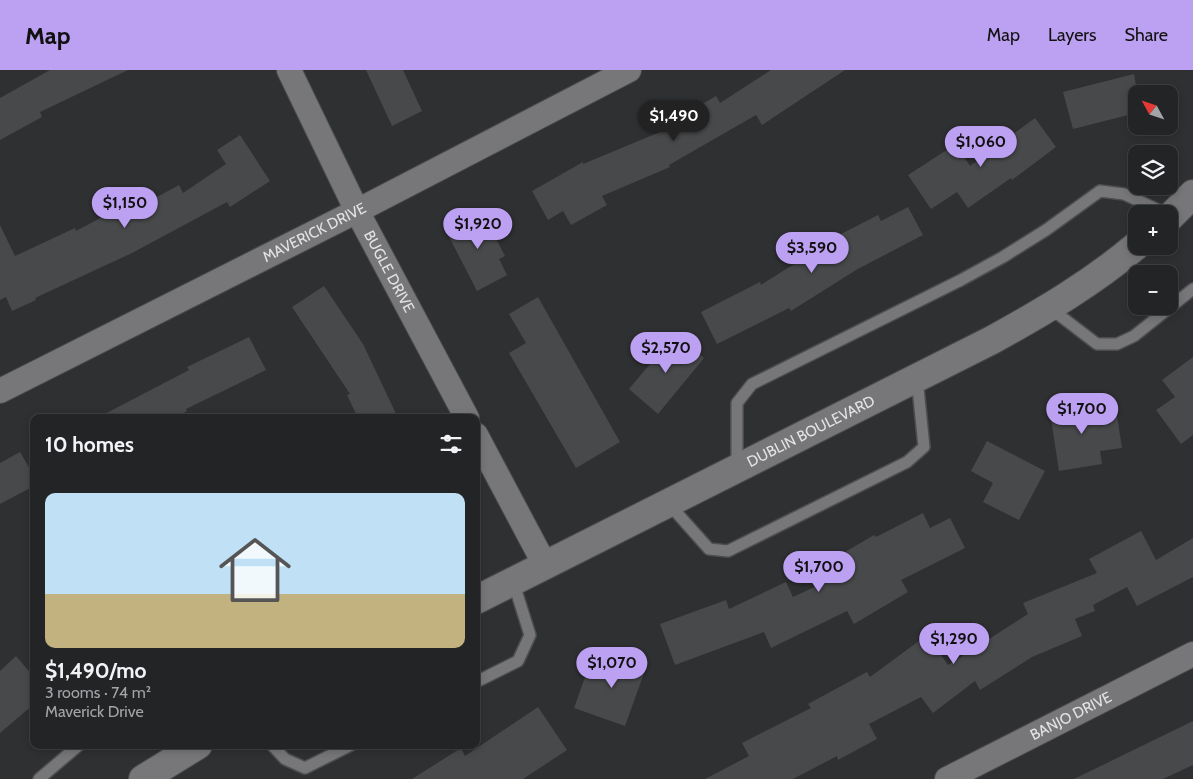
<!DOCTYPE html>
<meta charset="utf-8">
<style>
body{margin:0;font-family:Cabin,sans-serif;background:#2f3032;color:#f1f3f6;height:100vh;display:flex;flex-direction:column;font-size:19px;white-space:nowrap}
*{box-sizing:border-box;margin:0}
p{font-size:16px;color:#a3a4a7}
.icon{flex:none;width:28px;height:28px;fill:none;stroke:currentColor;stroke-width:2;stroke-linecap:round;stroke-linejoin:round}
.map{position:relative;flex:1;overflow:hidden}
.panel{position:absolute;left:30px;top:344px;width:450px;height:335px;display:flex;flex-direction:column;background:#232426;border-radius:10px;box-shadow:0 2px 8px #0003,0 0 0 1px #404143}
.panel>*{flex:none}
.needle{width:32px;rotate:310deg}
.tools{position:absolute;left:1128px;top:15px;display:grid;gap:10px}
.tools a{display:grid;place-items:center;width:50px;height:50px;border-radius:10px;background:#232426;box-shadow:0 2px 8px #0003,0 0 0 1px #404143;font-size:25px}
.price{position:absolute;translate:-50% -42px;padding:0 11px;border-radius:18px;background:#bca0f2;color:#111;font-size:16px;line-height:32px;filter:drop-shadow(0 1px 2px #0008)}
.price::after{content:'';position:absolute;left:50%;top:30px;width:15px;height:11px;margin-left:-8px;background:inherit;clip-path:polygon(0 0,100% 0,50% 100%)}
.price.selected{background:#222;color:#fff}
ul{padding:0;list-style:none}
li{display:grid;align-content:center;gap:10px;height:265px;padding:0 15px}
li+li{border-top:1px solid #404143}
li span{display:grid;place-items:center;height:155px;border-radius:10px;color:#555}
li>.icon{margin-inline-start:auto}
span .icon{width:90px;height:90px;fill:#fffc;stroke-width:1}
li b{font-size:21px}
h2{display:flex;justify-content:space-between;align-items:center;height:60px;padding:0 15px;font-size:21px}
header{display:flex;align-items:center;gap:30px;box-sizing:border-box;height:70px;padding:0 25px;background:#bca0f2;color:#111}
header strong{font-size:24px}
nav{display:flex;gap:28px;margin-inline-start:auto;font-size:18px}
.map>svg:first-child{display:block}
.building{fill:#48494b}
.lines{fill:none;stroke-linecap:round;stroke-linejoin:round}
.lane-casing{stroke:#4c4d4f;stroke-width:14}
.street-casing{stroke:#4c4d4f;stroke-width:26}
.secondary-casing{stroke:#4c4d4f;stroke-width:30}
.lane{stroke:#777779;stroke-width:11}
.street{stroke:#777779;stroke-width:24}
.secondary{stroke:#777779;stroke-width:28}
.labels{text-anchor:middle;stroke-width:4;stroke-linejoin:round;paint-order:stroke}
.street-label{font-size:15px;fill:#e3e3e5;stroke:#181819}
</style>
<header>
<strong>Map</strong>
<nav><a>Map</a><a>Layers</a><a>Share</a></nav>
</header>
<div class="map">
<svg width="1193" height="709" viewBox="0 0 1193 709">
<rect width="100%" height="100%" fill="#2f3032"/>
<!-- building -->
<path class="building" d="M50 0H128L40 42 42 47 0 70V28Z
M366 0H403L422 41 392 56Z
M771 0H845L762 55 756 45 669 95 670 97 602 126 607 135 571 155 563 141 548 150 532 121 583 92V94L672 57 670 53 716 26 720 33Z
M1134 4 1136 15V43L1073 59 1063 22Z
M1035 48 1056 77 1012 110 1011 108 968 138 957 122 931 139 908 105 956 74 970 96Z
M240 65 270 111 230 137 227 132 132 183 35 228 36 230 12 241 6 227 0 230V155L15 186 75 158 76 161 153 120 157 127 179 115 183 123 226 94 217 80Z
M908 137 923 165 856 200 791 241 789 238 717 274 701 242 760 212 761 215 843 163 878 145 881 151Z
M481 140 505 186 499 189 507 205 477 221 445 159Z
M324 216 363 274 398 348H358L347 325 350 324 292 237Z
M538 227 620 372 576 398 509 283 526 273 509 244Z
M675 264 704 288 658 344 629 319Z
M249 267 266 300 186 339 187 341 175 348H97L189 300 187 297Z
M1193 287V365L1181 374 1156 340 1175 327 1162 310Z
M1093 329 1096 349 1117 346 1122 378 1100 381 1102 394 1059 401 1049 336Z
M987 371 1045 401 1019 450 983 432 993 413 971 401Z
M20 382 34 406V416L0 434V393Z
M923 443 930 458 950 448 965 478 901 510 908 522 854 554 847 541 771 578 764 562 675 595 660 554 726 530 729 539 786 512 793 527 849 501 840 485 874 465 876 467Z
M1141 461 1156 490 1193 468V507L1137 536 1127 517 1093 535 1095 541 1075 549 1082 566 1032 587 980 620 975 611 933 643 921 627 869 654 877 669 838 690 837 686 793 709H705L749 686 742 673 811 638 808 634 867 602 870 607 927 565 948 595 1028 544 1023 533 1097 503 1089 489Z
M614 580 648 592 625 656 574 638 589 596 606 603Z
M16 586 34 607V634L0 663V601Z
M538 637 567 680 523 709H412L461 678 465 686Z
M1193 651V695L1163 709H1074Z"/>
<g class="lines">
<!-- lane casing -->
<g class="lane-casing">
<path id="lane" d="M1050 238 1097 274H1117L1134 266 1193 219
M737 397V333L752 314 961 210 1003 187 1046 160 1100 121 1124 124 1167 144
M668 433 709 479 728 481 907 392 924 377 917 308
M476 612 518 591 530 565 513 511
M272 675 285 689 305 698 351 675
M39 709 79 675"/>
</g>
<!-- street casing -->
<g class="street-casing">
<g id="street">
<path id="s1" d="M289 0 357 141 467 348"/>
<path id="s2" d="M0 321 357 141 629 0"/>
<path d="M476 365 545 495"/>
<path id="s3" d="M947 709 1193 584"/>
</g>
</g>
<!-- secondary casing -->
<g class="secondary-casing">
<g id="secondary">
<path d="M1169 148 1193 124"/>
<path id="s4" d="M476 530 992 270C1043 242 1092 213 1136 176"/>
<path d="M143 709 198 675"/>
</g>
</g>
<!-- lane -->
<use href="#lane" class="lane"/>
<!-- street -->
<use href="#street" class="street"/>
<!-- secondary -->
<use href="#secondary" class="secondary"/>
</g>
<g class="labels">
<!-- street labels -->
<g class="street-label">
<text dy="5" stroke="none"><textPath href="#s2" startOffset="352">MAVERICK DRIVE</textPath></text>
<text dy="5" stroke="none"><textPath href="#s1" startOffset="225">BUGLE DRIVE</textPath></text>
<text dy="5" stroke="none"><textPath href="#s4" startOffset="375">DUBLIN BOULEVARD</textPath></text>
<text dy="5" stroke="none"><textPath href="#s3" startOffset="139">BANJO DRIVE</textPath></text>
</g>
</g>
</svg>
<div class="tools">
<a><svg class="needle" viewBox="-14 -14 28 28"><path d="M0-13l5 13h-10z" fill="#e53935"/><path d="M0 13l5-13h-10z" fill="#a3a4a7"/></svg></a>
<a><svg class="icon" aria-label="layers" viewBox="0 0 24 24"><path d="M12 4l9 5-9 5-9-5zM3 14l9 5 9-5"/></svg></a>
<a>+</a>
<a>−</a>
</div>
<b class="price selected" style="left:674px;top:72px">$1,490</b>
<b class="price" style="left:981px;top:98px">$1,060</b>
<b class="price" style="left:125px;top:159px">$1,150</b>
<b class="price" style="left:478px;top:180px">$1,920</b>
<b class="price" style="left:812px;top:204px">$3,590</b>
<b class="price" style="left:666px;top:304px">$2,570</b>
<b class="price" style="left:1082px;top:365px">$1,700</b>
<b class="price" style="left:819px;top:523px">$1,700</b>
<b class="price" style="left:954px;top:595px">$1,290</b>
<b class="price" style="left:612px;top:619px">$1,070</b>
<section class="panel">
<h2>10 homes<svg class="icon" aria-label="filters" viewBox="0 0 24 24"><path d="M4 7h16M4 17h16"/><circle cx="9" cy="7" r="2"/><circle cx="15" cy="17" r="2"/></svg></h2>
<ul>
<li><span style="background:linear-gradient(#bfe0f5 65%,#c2b280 0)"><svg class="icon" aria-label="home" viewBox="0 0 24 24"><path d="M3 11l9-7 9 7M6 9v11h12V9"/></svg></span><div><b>$1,490/mo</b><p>3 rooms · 74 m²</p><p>Maverick Drive</p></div></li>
</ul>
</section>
</div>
